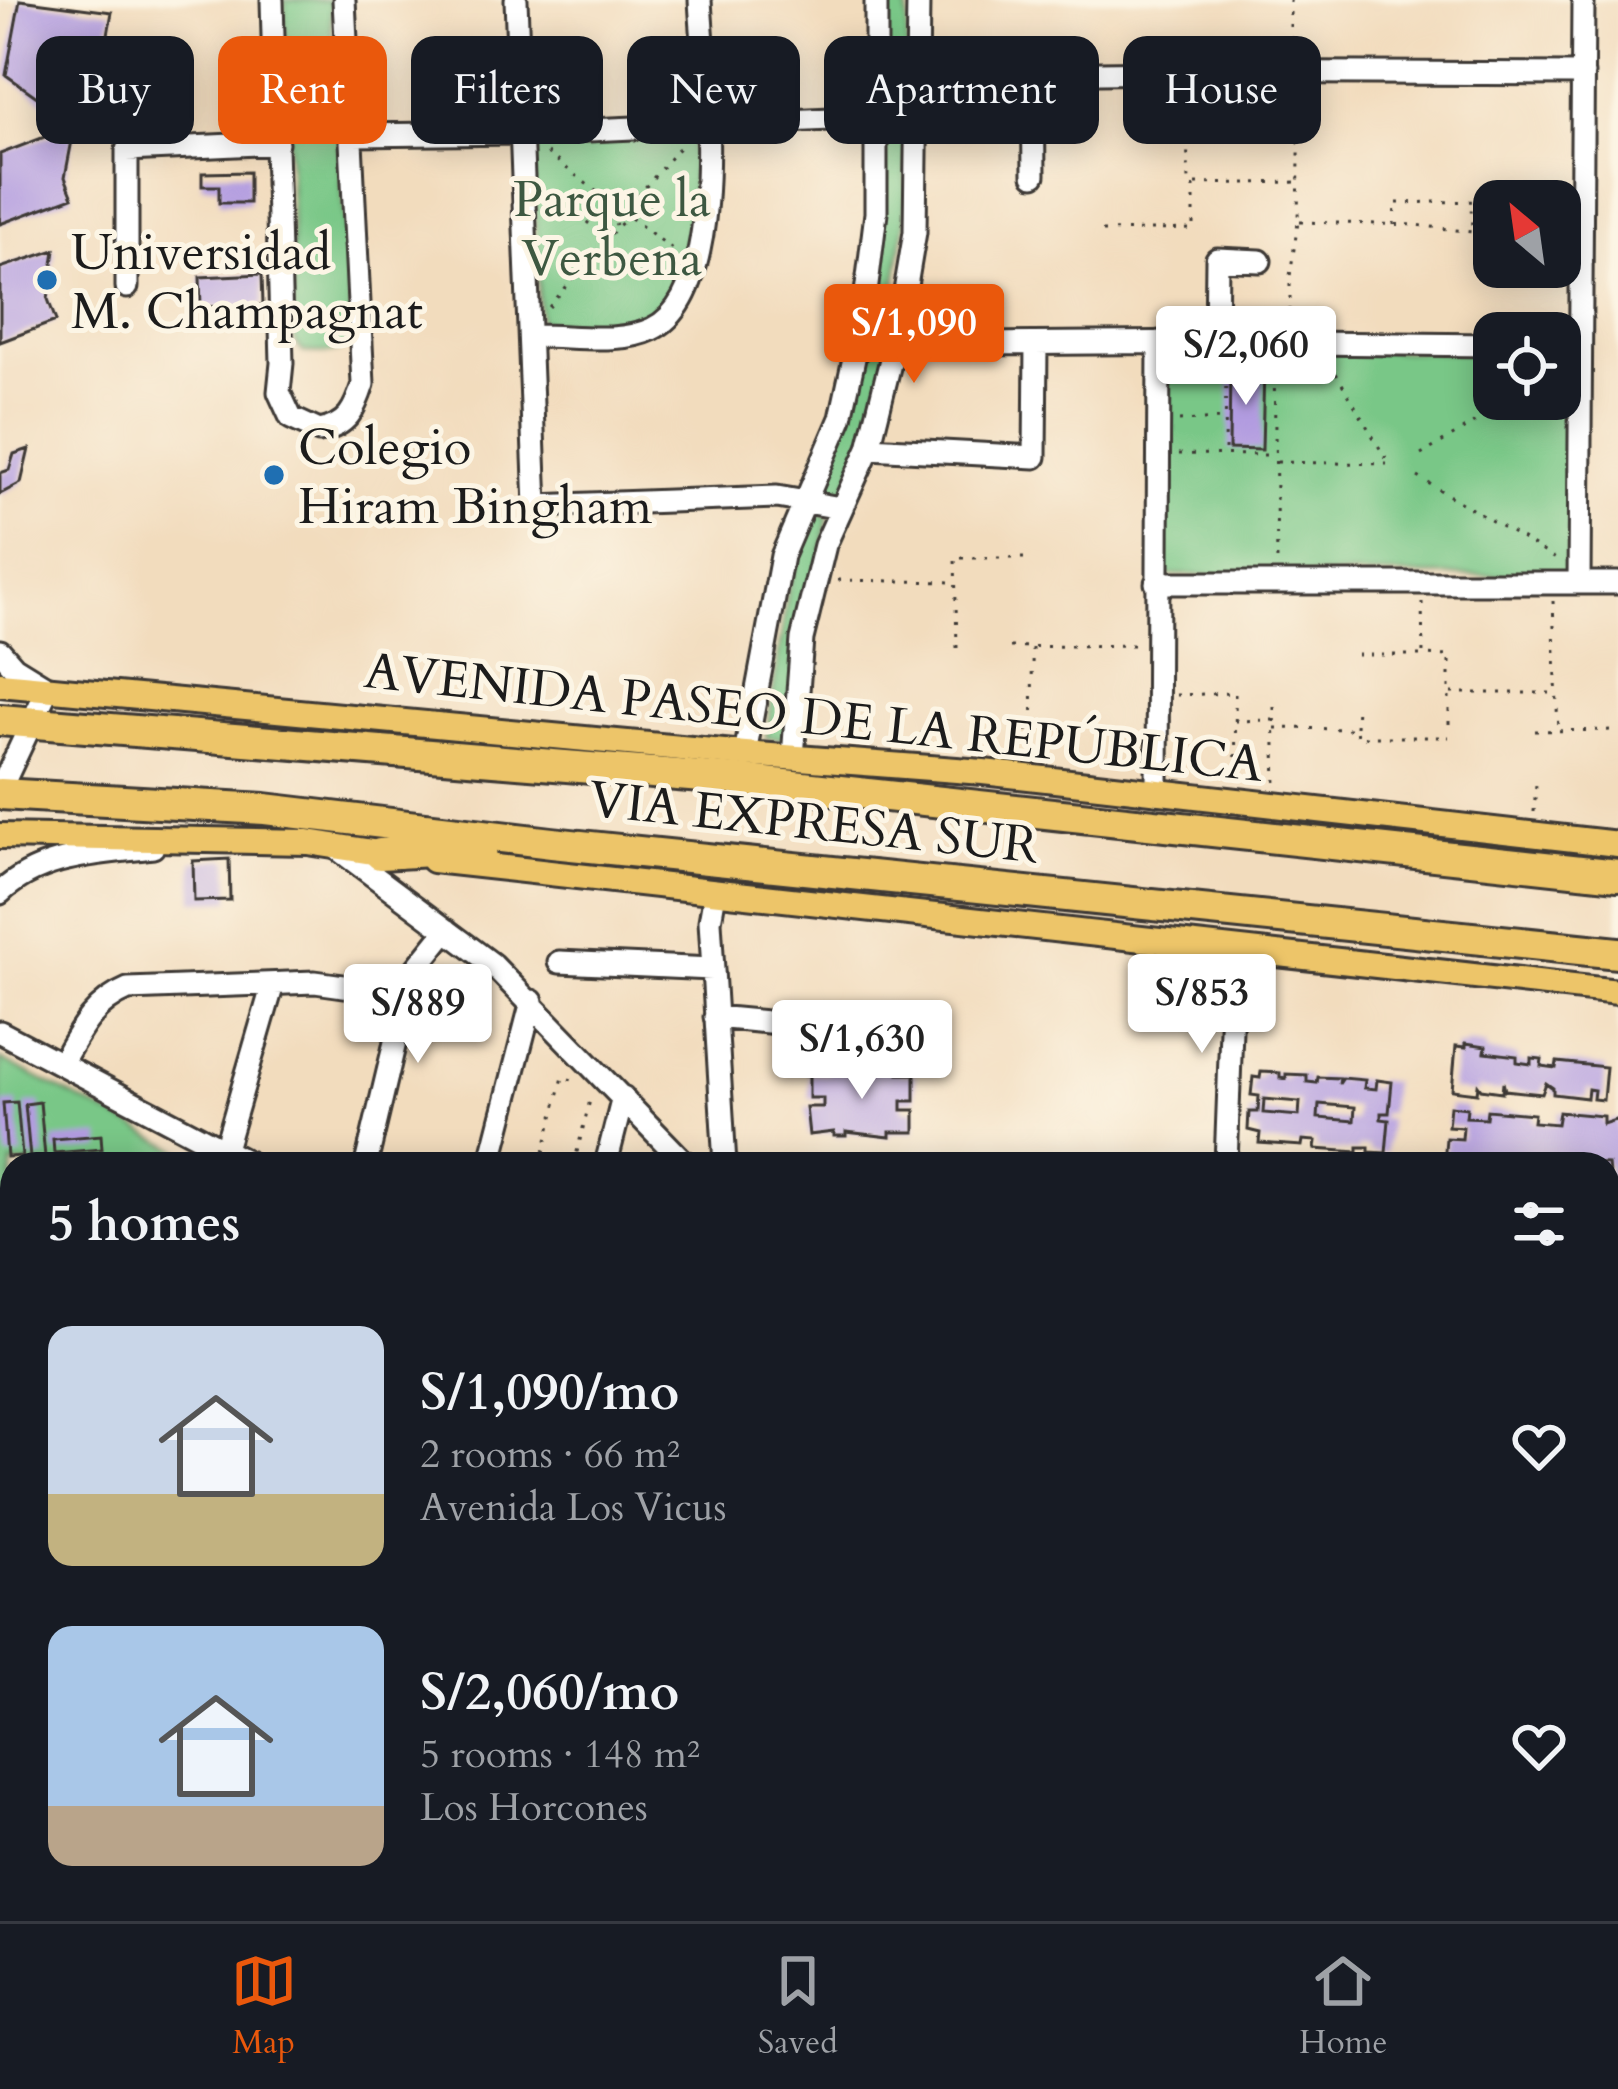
<!DOCTYPE html>
<meta charset="utf-8">
<style>
body{margin:0;font-family:Cardo,serif;background:#242831;color:#f1f3f6;height:100vh;display:flex;flex-direction:column;font-size:45px;white-space:nowrap}
*{box-sizing:border-box;margin:0}
p{font-size:39px;color:#9ea1a6}
.icon{flex:none;width:66px;height:66px;fill:none;stroke:currentColor;stroke-width:2;stroke-linecap:round;stroke-linejoin:round}
.map{position:relative;flex:1;overflow:hidden}
.sheet{position:absolute;left:0px;top:1152px;width:1620px;height:771px;display:flex;flex-direction:column;background:#171b24;border-radius:36px 36px 0 0;box-shadow:0 6px 30px #0003}
.sheet>*{flex:none}
.hud{position:absolute;left:36px;top:36px;width:1548px;height:108px;display:flex;gap:24px}
.needle{width:78px;rotate:331deg}
.buttons{position:absolute;left:1473px;top:180px;display:grid;gap:24px}
.buttons a{display:grid;place-items:center;width:108px;height:108px;border-radius:24px;background:#171b24;box-shadow:0 6px 30px #0003;font-size:60px}
.price{position:absolute;translate:-50% -102px;padding:0 27px;border-radius:12px;background:#fff;color:#222;font-size:39px;line-height:78px;filter:drop-shadow(0 3px 6px #0008)}
.price::after{content:'';position:absolute;left:50%;top:72px;width:36px;height:27px;margin-left:-18px;background:inherit;clip-path:polygon(0 0,100% 0,50% 100%)}
.price.on{background:#ea580c;color:#fff}
ul{padding:0;list-style:none}
li{display:flex;align-items:center;gap:36px;height:300px;padding:0 48px}
li span{display:grid;place-items:center;flex:none;width:336px;height:240px;border-radius:24px;color:#555}
li>.icon{margin-inline-start:auto}
span .icon{width:144px;height:144px;fill:#fffc;stroke-width:1}
li b{font-size:51px}
h2{display:flex;justify-content:space-between;align-items:center;height:144px;padding:0 48px;font-size:51px}
.pill{padding:0 42px;border-radius:24px;background:#171b24;box-shadow:0 6px 30px #0003;font-size:42px;line-height:108px}
.pill.on{background:#ea580c;color:#fff}
.tabs{display:flex;justify-content:space-around;align-items:center;height:168px;border-top:3px solid #363941;background:#171b24;font-size:33px;color:#9ea1a6}
.tabs a{display:grid;justify-items:center;gap:6px}
.tabs .on{color:#ea580c}
.map>svg:first-child{display:block}
.green{fill:#79c787;stroke:#4a7252;stroke-width:3}
.lines{fill:none;stroke-linecap:round;stroke-linejoin:round}
.stream{stroke:#65b7e0;stroke-width:6}
.building{fill:#b29ce0;fill-rule:evenodd}
.minor-casing{stroke:#3c3934;stroke-width:27}
.major-casing{stroke:#3c3934;stroke-width:30}
.highway-casing{stroke:#3c3934;stroke-width:36}
.path{stroke:#3c3934;stroke-width:3;stroke-dasharray:3 9;stroke-linecap:butt}
.minor{stroke:#fff;stroke-width:21}
.major{stroke:#edc569;stroke-width:24}
.highway{stroke:#edc569;stroke-width:30}
.poi-dot{fill:#1f6fb2;stroke:#fcf5e5;stroke-width:4.5}
.labels{text-anchor:middle;stroke-width:10;stroke-linejoin:round;paint-order:stroke}
.park-label{font-size:51px;fill:#3d5841;stroke:#fcf5e5}
.poi-label{font-size:51px;fill:#1c1c1c;stroke:#fcf5e5;text-anchor:start}
.street-label{font-size:51px;fill:#1c1c1c;stroke:#fcf5e5}
</style>
<div class="map">
<svg width="1618" height="1921" viewBox="0 0 1618 1921">
<rect width="100%" height="100%" fill="#fcf5e5"/>
<filter id="ink" filterUnits="userSpaceOnUse"><feTurbulence type="fractalNoise" baseFrequency=".00833" numOctaves="2"/><feDisplacementMap in="SourceGraphic" scale="24" xChannelSelector="R" yChannelSelector="G"/><feConvolveMatrix kernelMatrix="1 2 1 2 8 2 1 2 1" color-interpolation-filters="sRGB"/></filter>
<filter id="wash" filterUnits="userSpaceOnUse"><feTurbulence type="fractalNoise" baseFrequency=".004" numOctaves="4" result="noise"/><feDisplacementMap in="SourceGraphic" scale="48" xChannelSelector="R" yChannelSelector="G"/><feGaussianBlur stdDeviation="2.7" result="paint"/><feColorMatrix in="noise" values="0 0 0 0 0 0 0 0 0 0 0 0 0 0 0 0 0 1.4 0 .05"/><feComposite in="paint" operator="in"/></filter>
<g filter="url(#wash)">
<rect width="100%" height="100%" fill="#f2dcbd"/>
<!-- green -->
<path class="green" d="M284 0H330L352 335 343 349 327 353 303 352 295 342Z
M885 0H908L905 223 892 308 872 302Z
M693 133C691 185 701 303 635 319 605 326 571 322 540 322L531 141Z
M865 326 892 335 865 445 838 503 814 498Z
M1165 347 1494 353V399H1560V354H1572L1573 576 1164 575Z
M813 513 828 516 790 739 766 738 788 590Z
M0 1059 207 1164H12V1489L0 1490Z"/>
<g class="lines">
<!-- stream -->
<path class="stream" d="M0 1669 9 1687 12 1722"/>
</g>
<g id="blocks">
<!-- building -->
<path class="building" d="M20 0 112 12 101 74 51 107 6 75Z
M319 87 320 116 298 117 297 88Z
M74 130 65 177 73 197 0 224V154L60 131 61 135Z
M249 172V203H219V186H202V173Z
M55 250 48 299 56 321 0 342V268Z
M262 274 263 305 201 307 200 277Z
M1230 367 1264 368 1262 450 1229 449Z
M29 449 21 483 0 494V473L9 470 14 454Z
M229 859 230 900 194 901 193 861Z
M1466 1043 1486 1046 1485 1052 1517 1056V1062L1531 1064V1058L1542 1059 1541 1066 1556 1068 1557 1062 1606 1067 1603 1100 1593 1099 1594 1090 1588 1089 1587 1098 1553 1094V1088L1546 1083 1542 1094 1505 1090 1503 1082 1502 1092 1481 1089 1478 1085 1477 1093 1452 1090 1456 1046 1466 1047Z
M829 1065H837V1072L899 1068V1074H915V1101H902V1110H915V1132H890V1137L846 1132V1136H834V1132L809 1135 806 1107H823V1098H809V1074H829Z
M1261 1072 1280 1073V1078L1286 1079V1074L1307 1075V1082L1317 1083 1318 1077 1340 1078 1339 1084 1343 1078 1365 1080 1364 1088 1376 1089 1377 1080 1392 1082 1389 1113H1381V1119L1389 1120 1386 1153 1369 1152V1147H1358V1152L1315 1149 1316 1141 1303 1140 1302 1146 1259 1143 1260 1133 1248 1130 1249 1112H1258L1259 1096 1251 1095 1253 1077 1260 1078ZM1264 1099 1300 1102 1299 1116 1263 1113ZM1319 1104 1355 1107 1354 1121 1318 1118Z
M17 1102 22 1156 7 1157 3 1103Z
M40 1102 45 1157 30 1158 25 1104Z
M1450 1106 1467 1108 1466 1117 1486 1118 1487 1110 1534 1114 1533 1122 1557 1124 1559 1112 1603 1116V1124L1618 1119V1187L1610 1186 1608 1164 1528 1161 1527 1164H1483V1161L1467 1159 1466 1164H1444L1446 1138 1462 1139 1463 1127 1448 1126Z
M101 1135 102 1149 54 1153 53 1139Z
M1068 1911H1257V1921H1071Z"/>
</g>
</g>
<g filter="url(#ink)">
<use href="#blocks" fill-opacity="0" stroke="#3c3934" stroke-width="3"/>
<g class="lines">
<!-- minor casing -->
<g class="minor-casing">
<path id="minor" d="M272 0 282 363 279 392 291 418 319 431C348 426 355 409 363 384L344 0
M516 0 536 506 777 497 841 508
M1033 75 1034 175
M917 76 1165 72 1583 74
M353 135 524 133 875 117
M127 287V150L277 143
M863 317 983 344 1216 342 1494 345
M532 336C568 335 619 345 652 329 731 292 704 73 700 0
M1216 342 1217 259 1260 261
M869 448 1035 457 1036 344
M1156 583H1618
M1579 583 1583 0
M0 651 14 667 48 688 0 790
M745 754 782 556 841 418 863 317 876 213V0
M793 757 802 639 825 545 869 448 899 327 915 232 918 0
M1157 793 1159 342
M335 847 492 964 686 1164
M0 893C42 854 98 854 153 847
M715 893 710 921 725 1164
M559 962 712 969
M715 1017 800 1025 806 1064
M0 1032 251 1164
M61 1064C79 1032 92 1004 128 989L315 982 351 987 403 1005
M225 1149 273 984
M366 1164 411 975 447 930
M490 1164 532 1001
M606 1164 623 1097
M1226 1164 1234 949
M1608 1211 1618 1212
M0 1497 12 1496
M1608 1545H1618
M0 1575 12 1606
M1608 1755H1618
M0 1822 12 1906
M45 1911 47 1921
M90 1911 92 1921
M464 1911 465 1921
M614 1911 615 1921
M664 1911V1921
M1274 1911 1288 1921
M1314 1911V1921
M1552 1918 1618 1921
M1334 1921V1911"/>
</g>
<!-- major casing -->
<g class="major-casing">
<path id="major" d="M0 684 745 754 983 772 1618 844
M0 836 308 842 398 856
M433 860 1618 992"/>
</g>
<!-- highway casing -->
<g class="highway-casing">
<path id="highway" d="M0 720 739 780 1618 875
M0 794 265 809 552 843 1618 953
M380 854 482 848"/>
</g>
<!-- path -->
<path class="path" d="M1290 0V52
M547 153 606 199 629 203
M1196 184 1299 182
M606 201 616 225
M631 218 675 251
M1300 222 1416 225 1472 232 1471 204
M587 224 605 200
M1394 225 1395 203 1563 199
M1102 231 1194 229V184L1189 180 1187 141H1166L1165 92
M549 307 617 227 629 217 631 204 682 144
M1290 323V276L1298 222 1300 93
M1330 363 1389 464
M1274 365 1277 561
M1179 421 1223 419
M1225 450 1226 364
M1179 454 1271 455
M1421 455 1513 399
M1277 462 1387 464
M1418 477 1556 559
M838 580 954 582
M1553 601 1558 732
M1422 602 1423 655 1449 656V730
M1010 647 1136 645
M957 648 955 558H1031
M1032 648 1033 758
M1357 655H1421
M1451 693H1555
M1176 695 1235 693 1236 780
M1274 707 1276 786
M1235 721 1273 720
M1356 727 1357 706
M1275 728 1356 729 1357 737H1449
M1014 730H1030
M1535 731 1618 730
M921 745 922 733 955 731
M1534 812 1536 784
M541 1164 563 1077 578 1082
M574 1164 591 1096
M0 1232 12 1235
M0 1320 7 1405
M0 1406 12 1405
M1616 1775 1618 1808
M1479 1911 1531 1918"/>
<!-- minor -->
<use href="#minor" class="minor"/>
<!-- major -->
<use href="#major" class="major"/>
<!-- highway -->
<use href="#highway" class="highway"/>
</g>
</g>
<!-- markers -->
<g class="poi-dot">
<circle cx="47" cy="280" r="12"/>
<circle cx="274" cy="475" r="12"/>
</g>
<g class="labels">
<!-- park labels -->
<g class="park-label">
<text x="612" y="216">Parque la<tspan x="612" dy="59">Verbena</tspan></text>
</g>
<!-- poi labels -->
<g class="poi-label">
<text x="71" y="269">Universidad<tspan x="71" dy="59">M. Champagnat</tspan></text>
<text x="298" y="464">Colegio<tspan x="298" dy="59">Hiram Bingham</tspan></text>
</g>
<!-- street labels -->
<g class="street-label">
<text transform="translate(814 716) rotate(6)" y="18">AVENIDA PASEO DE LA REPÚBLICA</text>
<text transform="translate(814 821) rotate(6)" y="18">VIA EXPRESA SUR</text>
</g>
</g>
</svg>
<div class="buttons">
<a><svg class="needle" viewBox="-14 -14 28 28"><path d="M0-13l5 13h-10z" fill="#e53935"/><path d="M0 13l5-13h-10z" fill="#9ea1a6"/></svg></a>
<a><svg class="icon" aria-label="locate" viewBox="0 0 24 24"><circle cx="12" cy="12" r="6"/><path d="M12 2v4M12 18v4M2 12h4M18 12h4"/></svg></a>
</div>
<b class="price on" style="left:914px;top:386px">S/1,090</b>
<b class="price" style="left:1246px;top:408px">S/2,060</b>
<b class="price" style="left:1202px;top:1056px">S/853</b>
<b class="price" style="left:418px;top:1066px">S/889</b>
<b class="price" style="left:862px;top:1102px">S/1,630</b>
<div class="hud">
<a class="pill">Buy</a>
<a class="pill on">Rent</a>
<a class="pill">Filters</a>
<a class="pill">New</a>
<a class="pill">Apartment</a>
<a class="pill">House</a>
</div>
<section class="sheet">
<h2>5 homes<svg class="icon" aria-label="filters" viewBox="0 0 24 24"><path d="M4 7h16M4 17h16"/><circle cx="9" cy="7" r="2"/><circle cx="15" cy="17" r="2"/></svg></h2>
<ul>
<li><span style="background:linear-gradient(#c9d6e8 70%,#c2b280 0)"><svg class="icon" aria-label="home" viewBox="0 0 24 24"><path d="M3 11l9-7 9 7M6 9v11h12V9"/></svg></span><div><b>S/1,090/mo</b><p>2 rooms · 66 m²</p><p>Avenida Los Vicus</p></div><svg class="icon" aria-label="heart" viewBox="0 0 24 24"><path d="M12 20l-8-8c-3-5 5-10 8-4 3-6 11-1 8 4z"/></svg></li>
<li><span style="background:linear-gradient(#a9c7e8 75%,#b9a48a 0)"><svg class="icon" aria-label="home" viewBox="0 0 24 24"><path d="M3 11l9-7 9 7M6 9v11h12V9"/></svg></span><div><b>S/2,060/mo</b><p>5 rooms · 148 m²</p><p>Los Horcones</p></div><svg class="icon" aria-label="heart" viewBox="0 0 24 24"><path d="M12 20l-8-8c-3-5 5-10 8-4 3-6 11-1 8 4z"/></svg></li>
</ul>
</section>
</div>
<nav class="tabs">
<a class="on"><svg class="icon" aria-label="map" viewBox="0 0 24 24"><path d="M3 6l6-2 6 2 6-2v14l-6 2-6-2-6 2zM9 4v14M15 6v14"/></svg>Map</a>
<a><svg class="icon" aria-label="saved" viewBox="0 0 24 24"><path d="M7 4h10v16l-5-4-5 4z"/></svg>Saved</a>
<a><svg class="icon" aria-label="home" viewBox="0 0 24 24"><path d="M3 11l9-7 9 7M6 9v11h12V9"/></svg>Home</a>
</nav>
